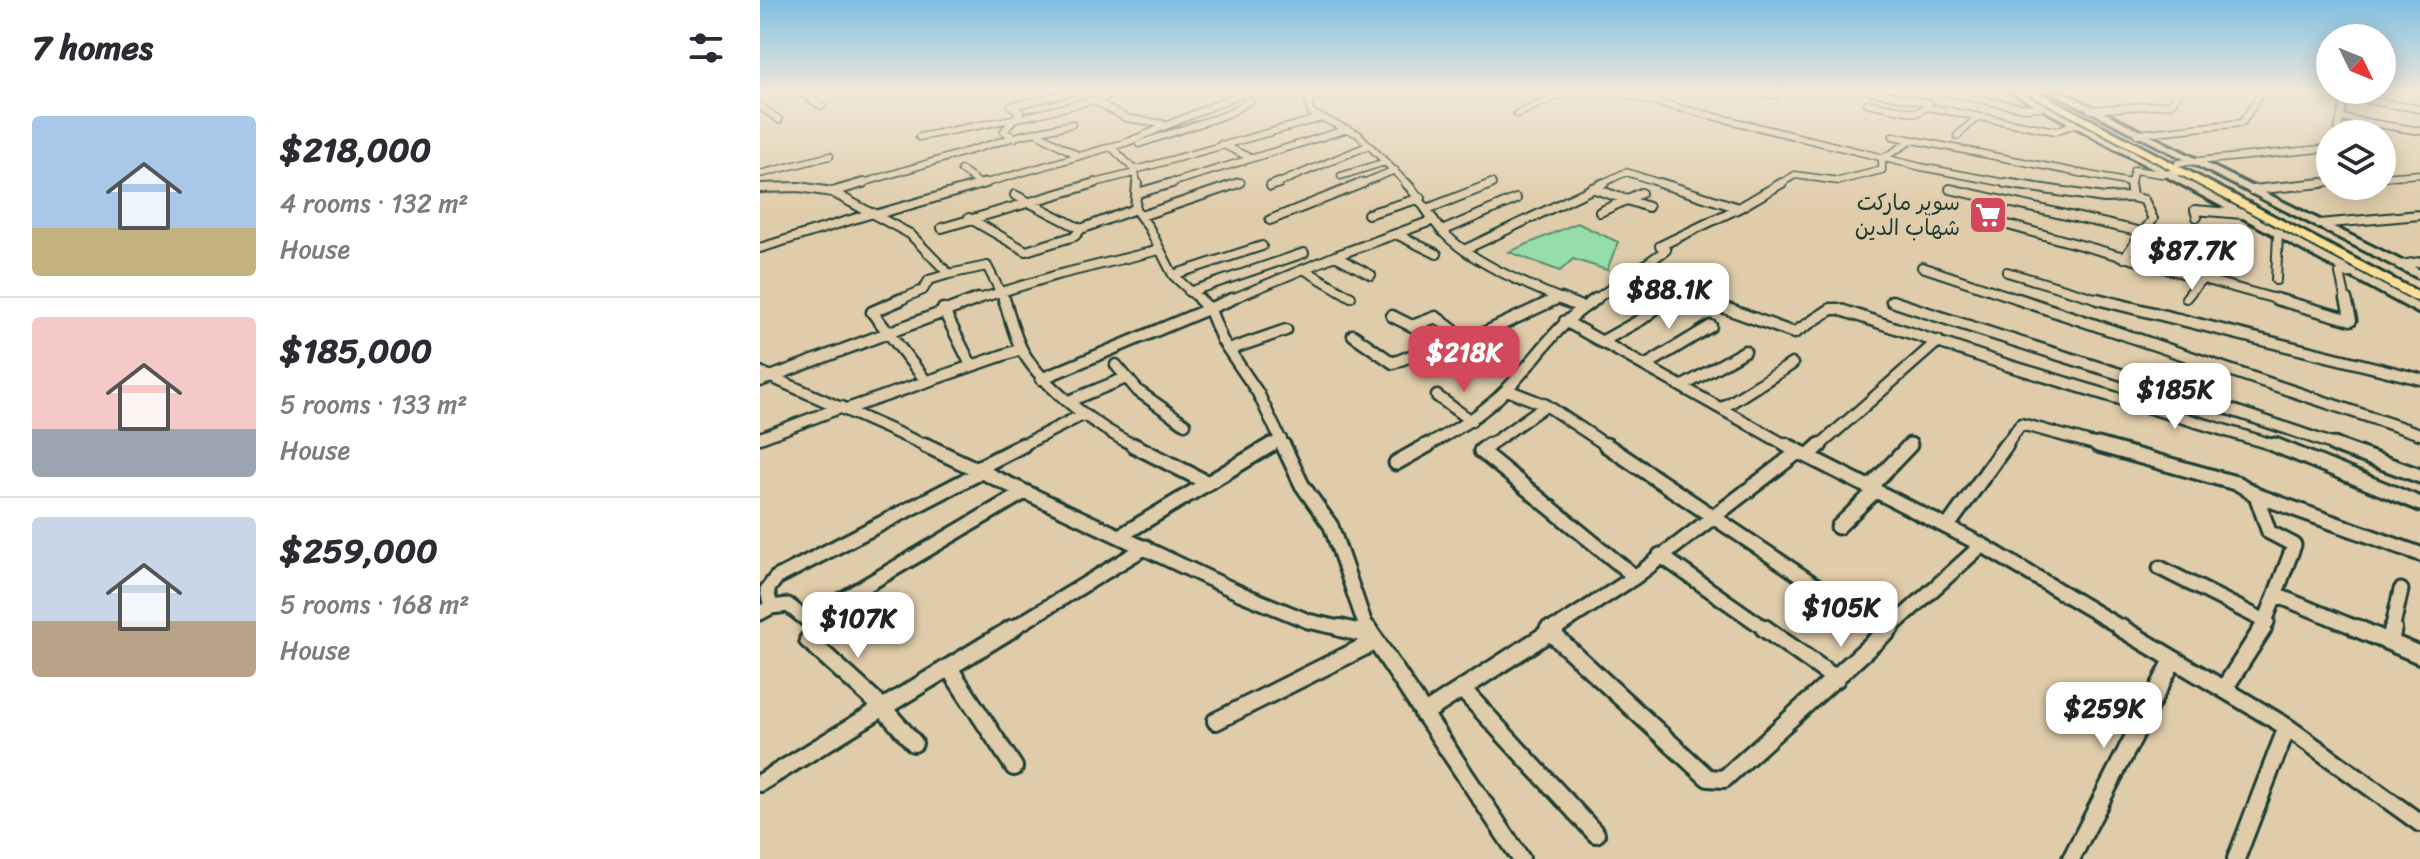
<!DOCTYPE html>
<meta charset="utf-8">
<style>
body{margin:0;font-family:Sriracha,"Playpen Sans Arabic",sans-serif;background:#f2f2f3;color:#2b2b33;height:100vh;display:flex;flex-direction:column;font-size:30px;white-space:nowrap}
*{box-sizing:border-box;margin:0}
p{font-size:26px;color:#7c7c81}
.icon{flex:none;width:44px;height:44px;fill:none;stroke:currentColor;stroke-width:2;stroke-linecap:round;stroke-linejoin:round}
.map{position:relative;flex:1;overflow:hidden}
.side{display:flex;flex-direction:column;background:#fff;width:760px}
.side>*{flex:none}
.needle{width:52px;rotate:133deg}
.controls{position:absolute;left:1556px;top:24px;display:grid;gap:16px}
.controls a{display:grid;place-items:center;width:80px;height:80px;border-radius:50%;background:#fff;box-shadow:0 4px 20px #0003;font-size:40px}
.price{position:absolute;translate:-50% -68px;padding:0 18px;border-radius:16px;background:#fff;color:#222;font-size:26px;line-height:52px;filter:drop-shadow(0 2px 4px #0008)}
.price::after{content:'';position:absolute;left:50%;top:48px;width:24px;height:18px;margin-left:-12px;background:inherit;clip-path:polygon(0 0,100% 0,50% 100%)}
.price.on{background:#d1495b;color:#fff}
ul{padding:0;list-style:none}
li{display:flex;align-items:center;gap:24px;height:200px;padding:0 32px}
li+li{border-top:2px solid #e1e1e2}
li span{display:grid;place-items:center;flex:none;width:224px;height:160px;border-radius:8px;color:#555}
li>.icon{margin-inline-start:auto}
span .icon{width:96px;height:96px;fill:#fffc;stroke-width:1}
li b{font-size:34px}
h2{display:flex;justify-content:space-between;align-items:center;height:96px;padding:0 32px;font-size:34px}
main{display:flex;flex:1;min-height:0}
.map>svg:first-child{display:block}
.green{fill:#95ddab;stroke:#5a8d70;stroke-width:2}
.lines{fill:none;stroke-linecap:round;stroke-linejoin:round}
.street-far4-casing{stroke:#1f3d34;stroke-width:9}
.street-far3-casing{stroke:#1f3d34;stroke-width:12}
.street-far2-casing{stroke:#1f3d34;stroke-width:15}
.street-far1-casing{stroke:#1f3d34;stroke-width:19}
.street-casing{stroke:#1f3d34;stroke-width:22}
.secondary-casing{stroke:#1f3d34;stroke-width:6}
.primary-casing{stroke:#1f3d34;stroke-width:6}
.street-far4{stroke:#dfccaa;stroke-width:6}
.street-far3{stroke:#dfccaa;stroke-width:8}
.street-far2{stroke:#dfccaa;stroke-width:10}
.street-far1{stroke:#dfccaa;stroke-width:13}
.street{stroke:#dfccaa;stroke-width:16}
.secondary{fill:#dfccaa;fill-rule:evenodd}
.primary{fill:#fbdf96;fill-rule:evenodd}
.labels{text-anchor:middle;stroke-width:6;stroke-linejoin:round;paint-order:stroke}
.far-poi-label{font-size:22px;fill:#1f3d34;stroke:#dfccaa;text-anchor:end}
</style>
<main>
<section class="side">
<h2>7 homes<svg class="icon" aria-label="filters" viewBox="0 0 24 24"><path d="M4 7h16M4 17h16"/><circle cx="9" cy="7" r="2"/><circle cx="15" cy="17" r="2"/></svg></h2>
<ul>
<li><span style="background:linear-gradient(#a9c7e8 70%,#c2b280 0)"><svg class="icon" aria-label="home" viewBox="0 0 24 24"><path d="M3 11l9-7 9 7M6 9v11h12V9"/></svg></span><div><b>$218,000</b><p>4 rooms · 132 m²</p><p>House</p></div></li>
<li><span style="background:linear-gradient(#f6c9c9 70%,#9aa5b1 0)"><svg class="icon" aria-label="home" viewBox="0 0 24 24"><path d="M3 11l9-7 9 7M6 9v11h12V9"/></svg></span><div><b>$185,000</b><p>5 rooms · 133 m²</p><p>House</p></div></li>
<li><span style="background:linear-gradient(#c9d6e8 65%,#b9a48a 0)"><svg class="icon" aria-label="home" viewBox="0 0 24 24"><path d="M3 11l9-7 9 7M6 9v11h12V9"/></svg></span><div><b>$259,000</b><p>5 rooms · 168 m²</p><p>House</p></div></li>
</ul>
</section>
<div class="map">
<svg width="1660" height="859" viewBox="0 0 1660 859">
<rect width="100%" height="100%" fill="#dfccaa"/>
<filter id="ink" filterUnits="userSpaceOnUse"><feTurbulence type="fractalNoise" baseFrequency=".0125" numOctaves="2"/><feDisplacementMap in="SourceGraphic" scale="16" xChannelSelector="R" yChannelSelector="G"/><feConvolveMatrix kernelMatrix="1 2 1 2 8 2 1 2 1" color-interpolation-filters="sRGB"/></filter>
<g filter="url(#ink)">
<!-- green -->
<path class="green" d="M817 223 858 242 847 270 813 259 800 271 749 252Z"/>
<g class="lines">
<!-- street-far4 casing -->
<g class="street-far4-casing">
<path id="street-far4" d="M37 91 62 106
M569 91 548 103 551 113 598 134 648 185
M850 91 1161 167 1256 185
M995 91 1015 95
M1109 91 1169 103 1167 107 1296 131 1314 124
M1179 91 1264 108 1281 107
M1552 91 1660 109
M333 100 366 118 403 124
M1107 103 1156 113 1167 107
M0 106 19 120
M1331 110 1411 104 1420 91
M757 114 809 91
M1581 118 1660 131
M275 132 319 156
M1377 134 1482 123 1502 91
M1577 134 1585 97
M1133 136 1370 183
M1197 136 1218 117
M159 137 278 114 368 91
M255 138 244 131 260 112 251 106 318 91
M379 144 468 114 490 101 483 93
M461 144 491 158
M351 147 375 170 377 185
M1418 163 1570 148
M201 170 220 184
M375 170 561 118
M0 174 70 156
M581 176 625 162
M1622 177 1660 174
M96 185 258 136 312 124
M219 185 368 142 488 91
M327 185 374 173
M405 185 588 129
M473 185 481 182
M514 185 607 146
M598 185 635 170
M839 185 866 172 906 185
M1018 185 1035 175 1079 181 1122 170V159L1151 141
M1370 185 1374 170 1401 174 1422 172
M1543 185 1570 182"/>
</g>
<!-- street-far3 casing -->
<g class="street-far3-casing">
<path id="street-far3" d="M377 183 375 209 389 228 413 275 441 301
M646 183C661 198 669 217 683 232 712 263 768 285 806 301
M900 183 979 208
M1245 183 1344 198 1372 197 1370 183
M511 186 519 183
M0 188 39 187 72 192 150 234 189 274 227 266 245 301
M832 188 888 207
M1190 189 1382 232
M1492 190 1562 183
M72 192 103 183
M378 193 412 183
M255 195 321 229
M667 209 731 184
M840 212 881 193
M118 214 226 183
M608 214 661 198
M381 216 479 183
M1219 217 1523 301
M1437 217 1435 210 1482 214
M209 218 266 251 315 236 321 229 375 209
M510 220 603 183
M1559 224 1660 215
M182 228 335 183
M682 231 756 199
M636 234 677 254
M0 248 113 213
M704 250 844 183
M575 256 611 275
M1364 258 1393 219 1384 200 1372 197
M1640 265 1660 262
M1162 267 1264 301
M545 270 591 297
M877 270 946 301
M1247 272 1345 301
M413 275 502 246
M1516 280 1518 233
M429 292 544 253
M1426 298 1442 278
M137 301 163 290 169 280 189 274
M212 301 297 275 399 250
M467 301 575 256 674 220
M791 301 798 298
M833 301 906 250 900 246 979 208 1022 183
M905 301 918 291
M1586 301 1580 274 1592 273"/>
</g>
<!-- street-far2 casing -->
<g class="street-far2-casing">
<path id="street-far2" d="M142 299 112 312 166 381
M244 299C250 316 254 337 263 352 285 389 338 428 377 447
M439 299 450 310 462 340 498 393 524 447
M940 299 1034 333 1071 309H1078L1247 365 1520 447
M1258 299 1660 434
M1337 299 1660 379
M1516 299 1591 320 1586 299
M1132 301C1281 351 1432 394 1580 447
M823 308 836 299
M183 309 211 365
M632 316 652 326 676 317 705 339
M805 321 1029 447
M593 335 633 363 663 351 677 355 796 299
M841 342 882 319 908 299
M471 349 526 330
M356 365 378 391 425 424
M885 366 951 326
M0 372 169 447
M281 379 472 299
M0 381 218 299
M923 386 985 351
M747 390 786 405 849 447
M677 396 711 421
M309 401 366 378
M962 408 1032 364
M87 409 261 349
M0 438 82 407
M259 447 324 414
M508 447 521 439
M665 447C694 431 723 414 746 390 773 363 792 331 823 308L801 299
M727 447 786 405
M1058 447 1178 341
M1148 447 1151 444
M1244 447 1261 424 1345 447"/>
</g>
<!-- street-far1 casing -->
<g class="street-far1-casing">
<path id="street-far1" d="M165 445 482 594 548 621 588 630
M373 445 446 482
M523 445 542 485 571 526 607 630
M729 445 721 451 875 577
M846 445 1122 630
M1026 445 1222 545 1365 630
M1338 445 1479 484 1496 495 1660 554
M1515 445 1660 504
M1574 445 1660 476
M1048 456 1060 445
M636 463 668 445
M216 469 263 445
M1110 487 1150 445
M1496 495 1509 532 1534 545 1502 630
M1188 526 1246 445
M1078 527 1116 490
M360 536 511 445
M900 555 1007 630
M1400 568 1507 622
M1516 595 1601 630
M11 607 7 590 16 578 223 471
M0 613 11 607 28 605 47 620 263 493
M250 630 386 547
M793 630 875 577 1038 452
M1128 630 1222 545
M1632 630 1641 590"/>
</g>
<!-- street casing -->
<g class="street-casing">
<path id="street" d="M580 628 609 635
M607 628 761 859
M1004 628 1076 679
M1119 628 1126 633
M1361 628 1527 727 1660 823
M1596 628 1660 655
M788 630 948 778 964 779 1130 628
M48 640 123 708 154 743
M1630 642 1633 628
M189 668 254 767
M1464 689 1503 628
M703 690 836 834
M663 714 796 628
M456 721 616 641
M0 783 253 628
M1311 859 1413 660
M1476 859 1527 727"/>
</g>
<!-- secondary casing -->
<g class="secondary-casing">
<path id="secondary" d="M1249 91H1259L1660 305V314Z
M1290 91H1301L1660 270V279Z"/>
</g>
<!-- primary casing -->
<g class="primary-casing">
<path id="primary" d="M1264 91H1276L1660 293V303Z"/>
</g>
<!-- street-far4 -->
<use href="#street-far4" class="street-far4"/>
<!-- street-far3 -->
<use href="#street-far3" class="street-far3"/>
<!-- street-far2 -->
<use href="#street-far2" class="street-far2"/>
<!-- street-far1 -->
<use href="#street-far1" class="street-far1"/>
<!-- street -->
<use href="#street" class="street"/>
<!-- secondary -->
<use href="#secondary" class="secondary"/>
<!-- primary -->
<use href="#primary" class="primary"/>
</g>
</g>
<!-- sky -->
<linearGradient id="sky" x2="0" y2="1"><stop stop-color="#7ebfe2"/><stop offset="0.43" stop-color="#f1e8d9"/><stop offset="1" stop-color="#f1e8d9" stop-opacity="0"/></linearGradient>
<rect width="1660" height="211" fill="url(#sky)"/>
<!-- icons -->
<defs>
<g id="supermarket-square" transform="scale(2)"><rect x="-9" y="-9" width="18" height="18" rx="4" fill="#d1495b" stroke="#dfccaa"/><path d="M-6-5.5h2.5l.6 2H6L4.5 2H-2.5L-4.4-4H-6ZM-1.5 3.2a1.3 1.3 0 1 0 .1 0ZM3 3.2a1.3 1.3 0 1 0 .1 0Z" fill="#fff"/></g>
</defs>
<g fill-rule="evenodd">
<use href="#supermarket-square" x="1228" y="215"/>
</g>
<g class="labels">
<!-- far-poi labels -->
<g class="far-poi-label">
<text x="1200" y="210">سوپر مارکت<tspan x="1200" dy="25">شهاب الدین</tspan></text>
</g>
</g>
</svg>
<div class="controls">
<a><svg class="needle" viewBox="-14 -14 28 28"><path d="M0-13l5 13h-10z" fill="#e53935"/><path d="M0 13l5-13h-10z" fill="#7c7c81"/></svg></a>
<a><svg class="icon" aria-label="layers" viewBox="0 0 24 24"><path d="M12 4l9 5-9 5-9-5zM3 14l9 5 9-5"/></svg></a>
</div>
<b class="price" style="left:1432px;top:292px">$87.7K</b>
<b class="price" style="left:909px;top:331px">$88.1K</b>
<b class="price on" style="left:704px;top:394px">$218K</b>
<b class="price" style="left:1415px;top:431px">$185K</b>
<b class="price" style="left:1081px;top:649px">$105K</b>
<b class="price" style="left:98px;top:660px">$107K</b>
<b class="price" style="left:1344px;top:750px">$259K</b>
</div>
</main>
